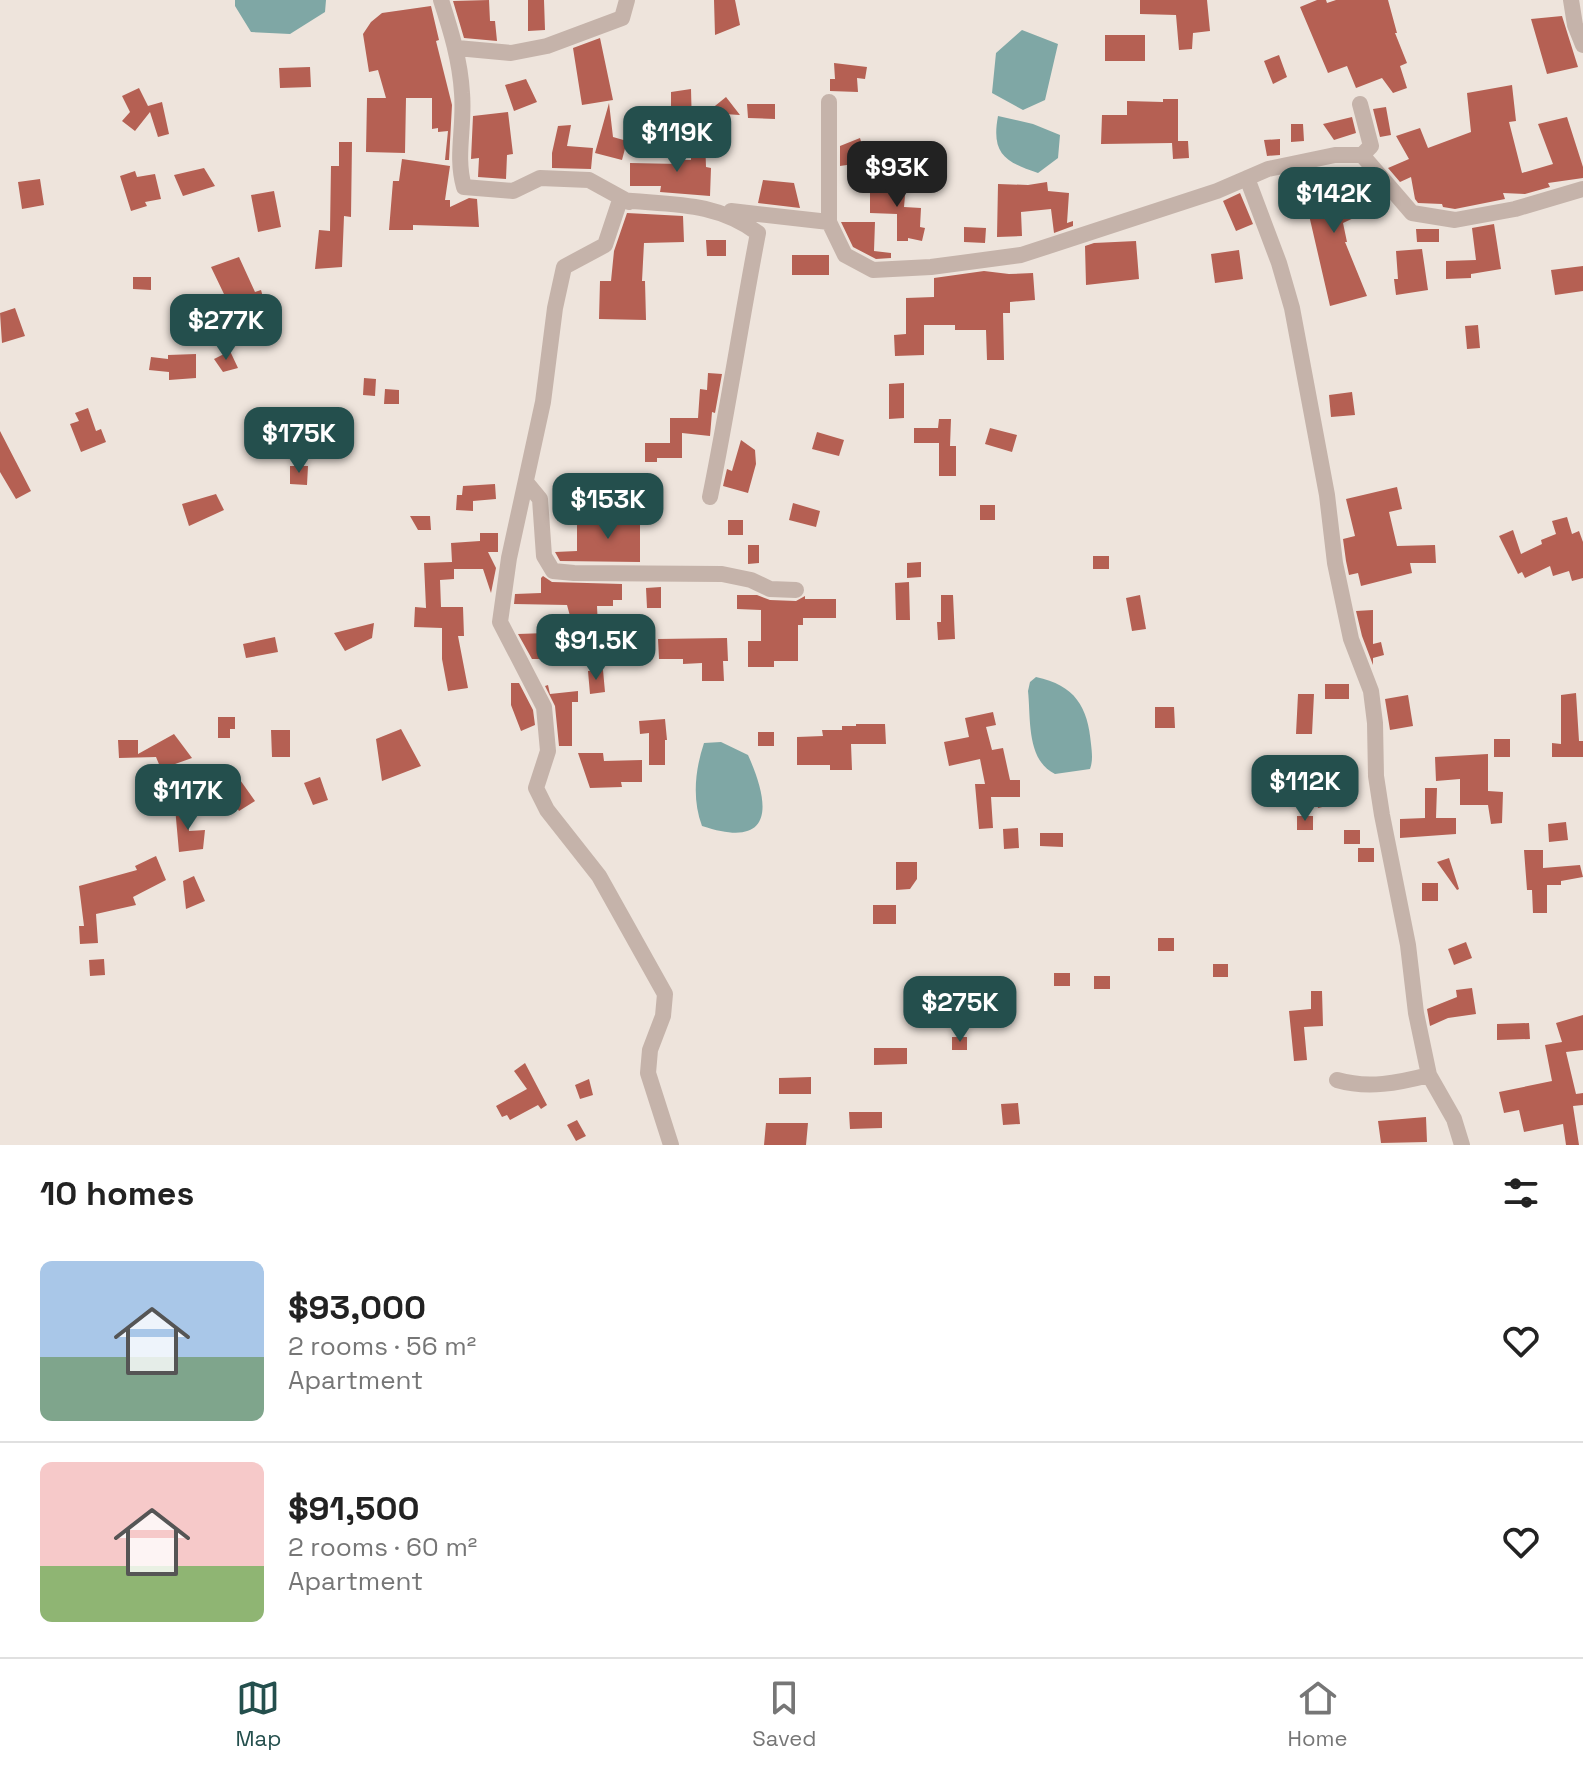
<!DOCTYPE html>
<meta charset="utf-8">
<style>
body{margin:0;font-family:"Space Grotesk",sans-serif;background:#f2f2f2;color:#222;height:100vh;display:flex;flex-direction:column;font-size:30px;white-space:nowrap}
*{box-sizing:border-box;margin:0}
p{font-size:26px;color:#767676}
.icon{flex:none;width:44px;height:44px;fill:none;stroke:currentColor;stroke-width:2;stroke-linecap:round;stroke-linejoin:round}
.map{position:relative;height:1145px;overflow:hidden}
.panel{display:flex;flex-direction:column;background:#fff;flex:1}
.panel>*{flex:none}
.price{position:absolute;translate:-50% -68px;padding:0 18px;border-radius:16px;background:#244f4d;color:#fff;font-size:26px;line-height:52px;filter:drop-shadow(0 2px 4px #0008)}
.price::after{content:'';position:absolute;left:50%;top:48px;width:24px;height:18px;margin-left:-12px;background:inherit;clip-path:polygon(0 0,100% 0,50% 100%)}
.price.active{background:#222;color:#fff}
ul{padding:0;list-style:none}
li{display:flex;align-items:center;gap:24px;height:200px;padding:0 40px}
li+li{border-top:2px solid #e0e0e0}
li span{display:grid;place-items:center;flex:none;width:224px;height:160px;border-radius:12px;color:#555}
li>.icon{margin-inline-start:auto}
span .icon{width:96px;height:96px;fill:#fffc;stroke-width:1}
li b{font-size:34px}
h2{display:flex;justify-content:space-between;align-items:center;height:96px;padding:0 40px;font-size:34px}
.tabs{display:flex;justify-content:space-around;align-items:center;height:112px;border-top:2px solid #e0e0e0;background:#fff;font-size:22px;color:#767676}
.tabs a{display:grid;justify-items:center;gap:4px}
.tabs .active{color:#244f4d}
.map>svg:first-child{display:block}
.water{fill:#7fa7a5}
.building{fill:#b56053}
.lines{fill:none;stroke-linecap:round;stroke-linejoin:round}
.minor{stroke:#c5b3aa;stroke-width:16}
</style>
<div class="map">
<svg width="1583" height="1145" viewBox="0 0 1583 1145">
<rect width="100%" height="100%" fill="#eee4dc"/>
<!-- water -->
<path class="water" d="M235 0H326L325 12 290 34 251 32 235 6Z
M1022 30 1058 44 1045 100 1023 110 992 93 996 53Z
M998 116 1033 124 1060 135 1058 158 1038 173C1005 162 991 154 998 116Z
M1036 677C1075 685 1088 707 1091 744 1092 753 1093 761 1090 769L1055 774C1026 760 1031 718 1028 691L1030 682Z
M721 742 748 755C771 806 774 850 702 826 692 799 695 770 704 743Z"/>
<!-- building -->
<path class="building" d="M489 0 490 21H495L497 41 464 38 453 1Z
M528 0H544L545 30 528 31Z
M714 0H735L740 25 715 35Z
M1140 0H1207L1210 31 1193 33 1192 49 1179 50 1176 15 1140 14Z
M1317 0H1326L1327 3 1336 0H1388L1397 33H1395L1407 63 1400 66 1407 88 1393 93 1382 78 1356 88 1347 66 1328 73 1300 7Z
M431 6 439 40 436 41 452 105 449 160H445L448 131 438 132V128L432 129V98H406L405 153 366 152 367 98H386L378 70 369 72 363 34 371 22 382 13Z
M1562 16 1578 67 1547 74 1531 19Z
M1105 35H1145V61H1105Z
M600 38 613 100 582 105 573 48Z
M1279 55 1287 77 1273 84 1264 61Z
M834 63 867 67 865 79 857 78 858 92 830 91V79H835Z
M310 67 311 87 280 88 279 68Z
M526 79 537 102 514 111 505 85Z
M1512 85 1516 121 1509 122 1522 173 1553 164 1538 124 1567 117 1583 167V178L1548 183 1550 187 1525 194 1503 193 1505 199 1455 209 1443 207 1442 204 1418 203 1415 199 1411 177 1400 182 1388 168 1409 159 1396 136 1420 128 1428 148 1471 132 1467 93Z
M139 88 149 108 148 106 162 102 169 134 158 137 150 112 135 131 122 121 130 112 122 96Z
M691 89 692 127 671 129V92Z
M726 97 740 115 724 114 717 119 710 110Z
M1163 99H1178V141H1188L1189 158 1173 159 1172 143 1101 144 1102 115H1127V101L1163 102Z
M609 103 613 137 627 141 622 160 595 153Z
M747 104H775V119L748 118Z
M1386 107 1391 135 1380 137 1373 109Z
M508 112 513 154 507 155 506 179 478 177 479 158 471 159 473 116Z
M1352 117 1356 133 1334 140 1323 124Z
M1291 124H1303L1304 141 1291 142Z
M571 125 567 146 593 148 591 169 552 168V153L558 126Z
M705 138 706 167 711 168 710 196 660 192 661 186H630V163L680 164V160H691V139Z
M860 138 867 162 840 166V146Z
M1280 139V155L1267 156 1264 140Z
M339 142H352L351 217 344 216 342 267 315 269 319 230 330 231 331 166H339Z
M402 159 450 166 445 200H450V207L469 198 477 199 479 227 413 225V230H389L393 181H399Z
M204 168 215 186 183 196 174 175Z
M1329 168 1338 204 1371 192 1377 207 1343 223 1347 242H1345L1367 296 1330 306 1300 176Z
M135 171 137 177 155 174 161 199 145 202 147 206 131 211 120 176Z
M40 179 44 205 22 209 18 182Z
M763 180 794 183 800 208 758 203Z
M880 181 906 184 904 207 921 208 920 227 925 228 922 241 908 238V241H897V214L870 213V182Z
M1047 182 1048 191 1069 193 1067 223 1073 221V226L1054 233 1051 209 1021 212 1022 236 997 237 998 184 1028 185Z
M274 191 281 227 258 232 251 195Z
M1240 193 1253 224 1236 231 1223 201Z
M627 213 683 216 684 242 644 243 642 281H645L646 320 599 319 600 281H611L614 251Z
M841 222H875L874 251 891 253V258L876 259 853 247Z
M1494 224 1501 269 1471 274V278L1446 279V261L1476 260 1472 228Z
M964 227 986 228 985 243 964 242Z
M1416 229H1439V242H1417Z
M706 240H726V256H707Z
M1136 241 1139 279 1086 285 1085 246 1094 243Z
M1422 249 1428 290 1396 295 1394 279H1398L1396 251Z
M1239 250 1243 279 1215 283 1211 254Z
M792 255H829V275H792Z
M239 257 255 292 261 290 266 308 235 317 211 267Z
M1583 266V291L1555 295 1551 270Z
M984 271 1009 274 1033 273 1035 300 1010 302V313H1003L1004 360H987L986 330H955V325H924V355L895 356 894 335 906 334V298L934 297V278Z
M133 277H151V290L133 289Z
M15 308 25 336 2 343 0 313Z
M1478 325 1480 348 1467 349 1465 326Z
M230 351 238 368 223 372 214 359Z
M196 354V378L169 380V372L149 370 151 357 168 359V355Z
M708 373 722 374 715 413 712 412 710 436 682 433V458H657V462H645V443H670V418H698L700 389 707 390Z
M364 378 376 379 375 396 363 395Z
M904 383V418L889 419V384Z
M385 389 399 390V404H384Z
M1352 392 1355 415 1331 417 1329 395Z
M88 408 96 431 101 429 106 442 81 452 70 424 79 421 75 413Z
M939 419H951L950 446H956V476H939V443H914V428H938Z
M990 428 1017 435 1012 452 985 444Z
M0 431 31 491 16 499 0 472Z
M817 432 844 440 839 456 812 449Z
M741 440 755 450 756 464 748 493 723 486 727 469 732 471Z
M290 466H308L307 485 290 484Z
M495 484 496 499 473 501V511L456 510 457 495H462L463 486Z
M1397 487 1402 509 1389 512 1397 546 1435 545 1436 563H1410L1412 573 1361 586 1358 573 1349 575 1346 561 1343 539 1355 536 1346 499Z
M216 494 224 510 189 526 182 504Z
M793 503 820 511 816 527 789 520Z
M980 505H995V520H980Z
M623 509H640V562L560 561 555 552 577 551V524L623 522Z
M410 516H430L431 530H418Z
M1567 517 1572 534 1579 531 1583 542V578L1572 581 1569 571 1553 576 1550 566 1525 578 1522 572 1518 574 1499 536 1513 530 1521 554 1542 544 1541 540 1556 534 1552 521Z
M728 520H743V535H728Z
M480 533H498V552H488L496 568 491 593 483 569H454V579L440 580 441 607H463L464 636H458L468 688 448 691 442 659V628L414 627 415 607 426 608 424 563 452 562 451 543 480 541Z
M748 545H759V563L748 564Z
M1093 556H1109V569H1093Z
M921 562V577L907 578V563Z
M543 576 552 582 622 584V600H613V606H597L598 628H576V616H570L567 605 514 604 515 594 541 593V578Z
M909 582 910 620H896L895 583Z
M661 587V608H647L646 588Z
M737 595H757L770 600 796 601 805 596V599H836V618H803V625H798V661H774V667H748V641H761V610L737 609Z
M941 595H953L955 639 938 640 937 622H941Z
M1140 595 1146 629 1132 631 1126 598Z
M1373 610V644L1381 642 1384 655 1373 658V665L1362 636 1356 611Z
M374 623 372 638 345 651 334 633Z
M546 633 547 659H532L518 634Z
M275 637 278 652 246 658 243 644Z
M727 638 728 661H723L724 681H702V663L683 664V659H659L658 639Z
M603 670 605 692 590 694 588 671Z
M511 683H519L533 710 535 725 521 731 511 705Z
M1325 684H1349V699H1325Z
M548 685 550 694 578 691V702H572V746H559L555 706 545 686Z
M1576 693 1579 741H1583V757H1552V743L1561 744V695Z
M1298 694H1314L1312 734H1296Z
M1408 695 1413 726 1390 730 1385 699Z
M1155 707H1174L1175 728H1155Z
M993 712 996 725 986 727 992 750 1003 748 1010 780H1020V797H991L993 828 979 829 975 784H985L980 759 949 766 944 742 969 737 965 718Z
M218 717H235V729H230V738H218Z
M665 719 667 740H665V765H649V733L640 734 639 721Z
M856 724H885L886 744H851L852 770H830V765H797V737L823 736 822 730H842V726H856Z
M401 729 421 766 382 781 376 739Z
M271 730H290V757H272Z
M758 732H774V746H758Z
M174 734 192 758 161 769 156 757 119 758 118 740H138V754Z
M1494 739H1510V757H1494Z
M578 753H603L604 761 642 760V782H621L622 787 590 788Z
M1488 754V791L1503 792 1502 823 1491 824 1488 805H1460V779L1436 781 1435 757Z
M233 770 255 801 239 811 231 799 226 803 213 784Z
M1350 771 1357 799 1318 808 1312 780Z
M320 777 328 800 313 805 304 783Z
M159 779V793H144V780Z
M1425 788H1437L1436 818H1456V834L1400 838V819L1425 818Z
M188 806 189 831 205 830 203 849 179 852 175 807Z
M1297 816H1313V830H1297Z
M1566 822 1568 840 1549 842 1548 824Z
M1018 828 1019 848 1004 849 1003 829Z
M1344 830H1360V844H1344Z
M1040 833H1063V847L1040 846Z
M1358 848H1374V862H1358Z
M1524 850H1543V868L1580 865 1583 877 1561 881V885H1547V913H1533L1532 890H1527Z
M156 856 166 880 133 897 136 905 96 914 98 943 80 944 79 926H84L79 886 137 870 135 866Z
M1449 858 1459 889 1457 890 1437 862Z
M896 862H917V879L910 889 896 890Z
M194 876 205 901 186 909 183 881Z
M1422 883H1438V901H1422Z
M873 905H896V924H873Z
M1158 938H1174V951H1158Z
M1466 942 1472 958 1454 965 1448 949Z
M104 959 105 975 90 976 89 960Z
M1213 964H1228V977H1213Z
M1054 973H1070V986H1054Z
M1094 976H1110V989H1094Z
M1472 988 1476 1014 1448 1018 1430 1026 1427 1009 1457 997 1456 990Z
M1311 991H1322L1323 1026 1304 1027 1307 1060 1294 1061 1289 1011 1311 1009Z
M1583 1015V1050L1566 1052 1576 1094 1583 1093V1105L1573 1106 1579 1145H1566L1563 1124 1524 1132 1519 1110 1504 1113 1499 1092 1552 1081 1545 1045 1562 1042 1556 1023Z
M1529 1023 1530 1039 1497 1040V1024Z
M952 1037H967V1050H952Z
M874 1048H907V1064L874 1065Z
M525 1063 547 1105 541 1109 538 1105 510 1120 507 1115 502 1117 496 1106 527 1089 514 1071Z
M811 1077V1094H779V1078Z
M589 1079 593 1095 580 1099 575 1085Z
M1018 1103 1020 1124 1003 1125 1001 1104Z
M849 1112H882V1128L850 1129Z
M1426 1117 1427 1142 1381 1143 1378 1121Z
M577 1120 586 1136 576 1141 567 1125Z
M766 1123H808L806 1145H764Z"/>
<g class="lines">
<!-- minor -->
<path class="minor" d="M441 0C451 31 460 60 462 93 465 126 455 156 464 187L513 191 540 178 589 180 629 202
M1571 0 1575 25 1583 45
M457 48 511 53 547 46 622 18 627 0
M829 102V222L845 255 873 270 931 267 1021 255 1217 191 1268 169 1335 155H1362L1412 213 1455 220 1515 209 1583 189
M1360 104 1371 146 1362 155
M1247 178 1279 263 1292 308 1327 495 1335 563 1351 639 1371 691 1375 723 1376 776 1382 815 1408 945 1416 1013 1429 1075
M731 211 829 222
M526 482 540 499 544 556 553 571 574 573 722 574 751 580 770 589 796 590
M1337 1080C1368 1089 1398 1083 1429 1075L1454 1119 1462 1145
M671 1145 648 1073 650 1050 663 1016 665 994 599 876 547 810 536 788 548 751 544 707 500 622 509 558 543 402 555 308 564 267 605 245 620 200C671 205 715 201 758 233 741 321 728 409 710 497"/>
</g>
</svg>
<b class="price" style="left:677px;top:174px">$119K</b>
<b class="price active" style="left:897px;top:209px">$93K</b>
<b class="price" style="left:1334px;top:235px">$142K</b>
<b class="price" style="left:226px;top:362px">$277K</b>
<b class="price" style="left:299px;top:475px">$175K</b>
<b class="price" style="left:608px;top:541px">$153K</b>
<b class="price" style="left:596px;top:682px">$91.5K</b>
<b class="price" style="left:1305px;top:823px">$112K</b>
<b class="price" style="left:188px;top:832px">$117K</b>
<b class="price" style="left:960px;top:1044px">$275K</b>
</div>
<section class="panel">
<h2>10 homes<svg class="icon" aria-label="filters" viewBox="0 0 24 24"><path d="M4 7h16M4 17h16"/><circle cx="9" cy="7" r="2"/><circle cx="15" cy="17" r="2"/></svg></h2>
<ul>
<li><span style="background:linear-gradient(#a9c7e8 60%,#7fa58c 0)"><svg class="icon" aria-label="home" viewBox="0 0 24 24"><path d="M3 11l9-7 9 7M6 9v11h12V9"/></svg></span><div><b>$93,000</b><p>2 rooms · 56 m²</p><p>Apartment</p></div><svg class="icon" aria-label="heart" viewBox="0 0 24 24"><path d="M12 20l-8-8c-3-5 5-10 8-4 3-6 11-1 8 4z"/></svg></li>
<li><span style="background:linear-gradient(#f6c9c9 65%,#8fb573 0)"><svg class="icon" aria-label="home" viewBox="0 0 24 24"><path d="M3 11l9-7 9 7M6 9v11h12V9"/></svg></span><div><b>$91,500</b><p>2 rooms · 60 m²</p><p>Apartment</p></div><svg class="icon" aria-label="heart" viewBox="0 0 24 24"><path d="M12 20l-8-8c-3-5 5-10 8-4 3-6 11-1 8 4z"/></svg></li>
</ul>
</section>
<nav class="tabs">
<a class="active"><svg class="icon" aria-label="map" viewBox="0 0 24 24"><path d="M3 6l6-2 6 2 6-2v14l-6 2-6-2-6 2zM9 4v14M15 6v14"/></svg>Map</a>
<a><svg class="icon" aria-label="saved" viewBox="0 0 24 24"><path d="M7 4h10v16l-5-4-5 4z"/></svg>Saved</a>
<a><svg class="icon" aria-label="home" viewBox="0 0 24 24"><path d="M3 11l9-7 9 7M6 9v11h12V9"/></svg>Home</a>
</nav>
